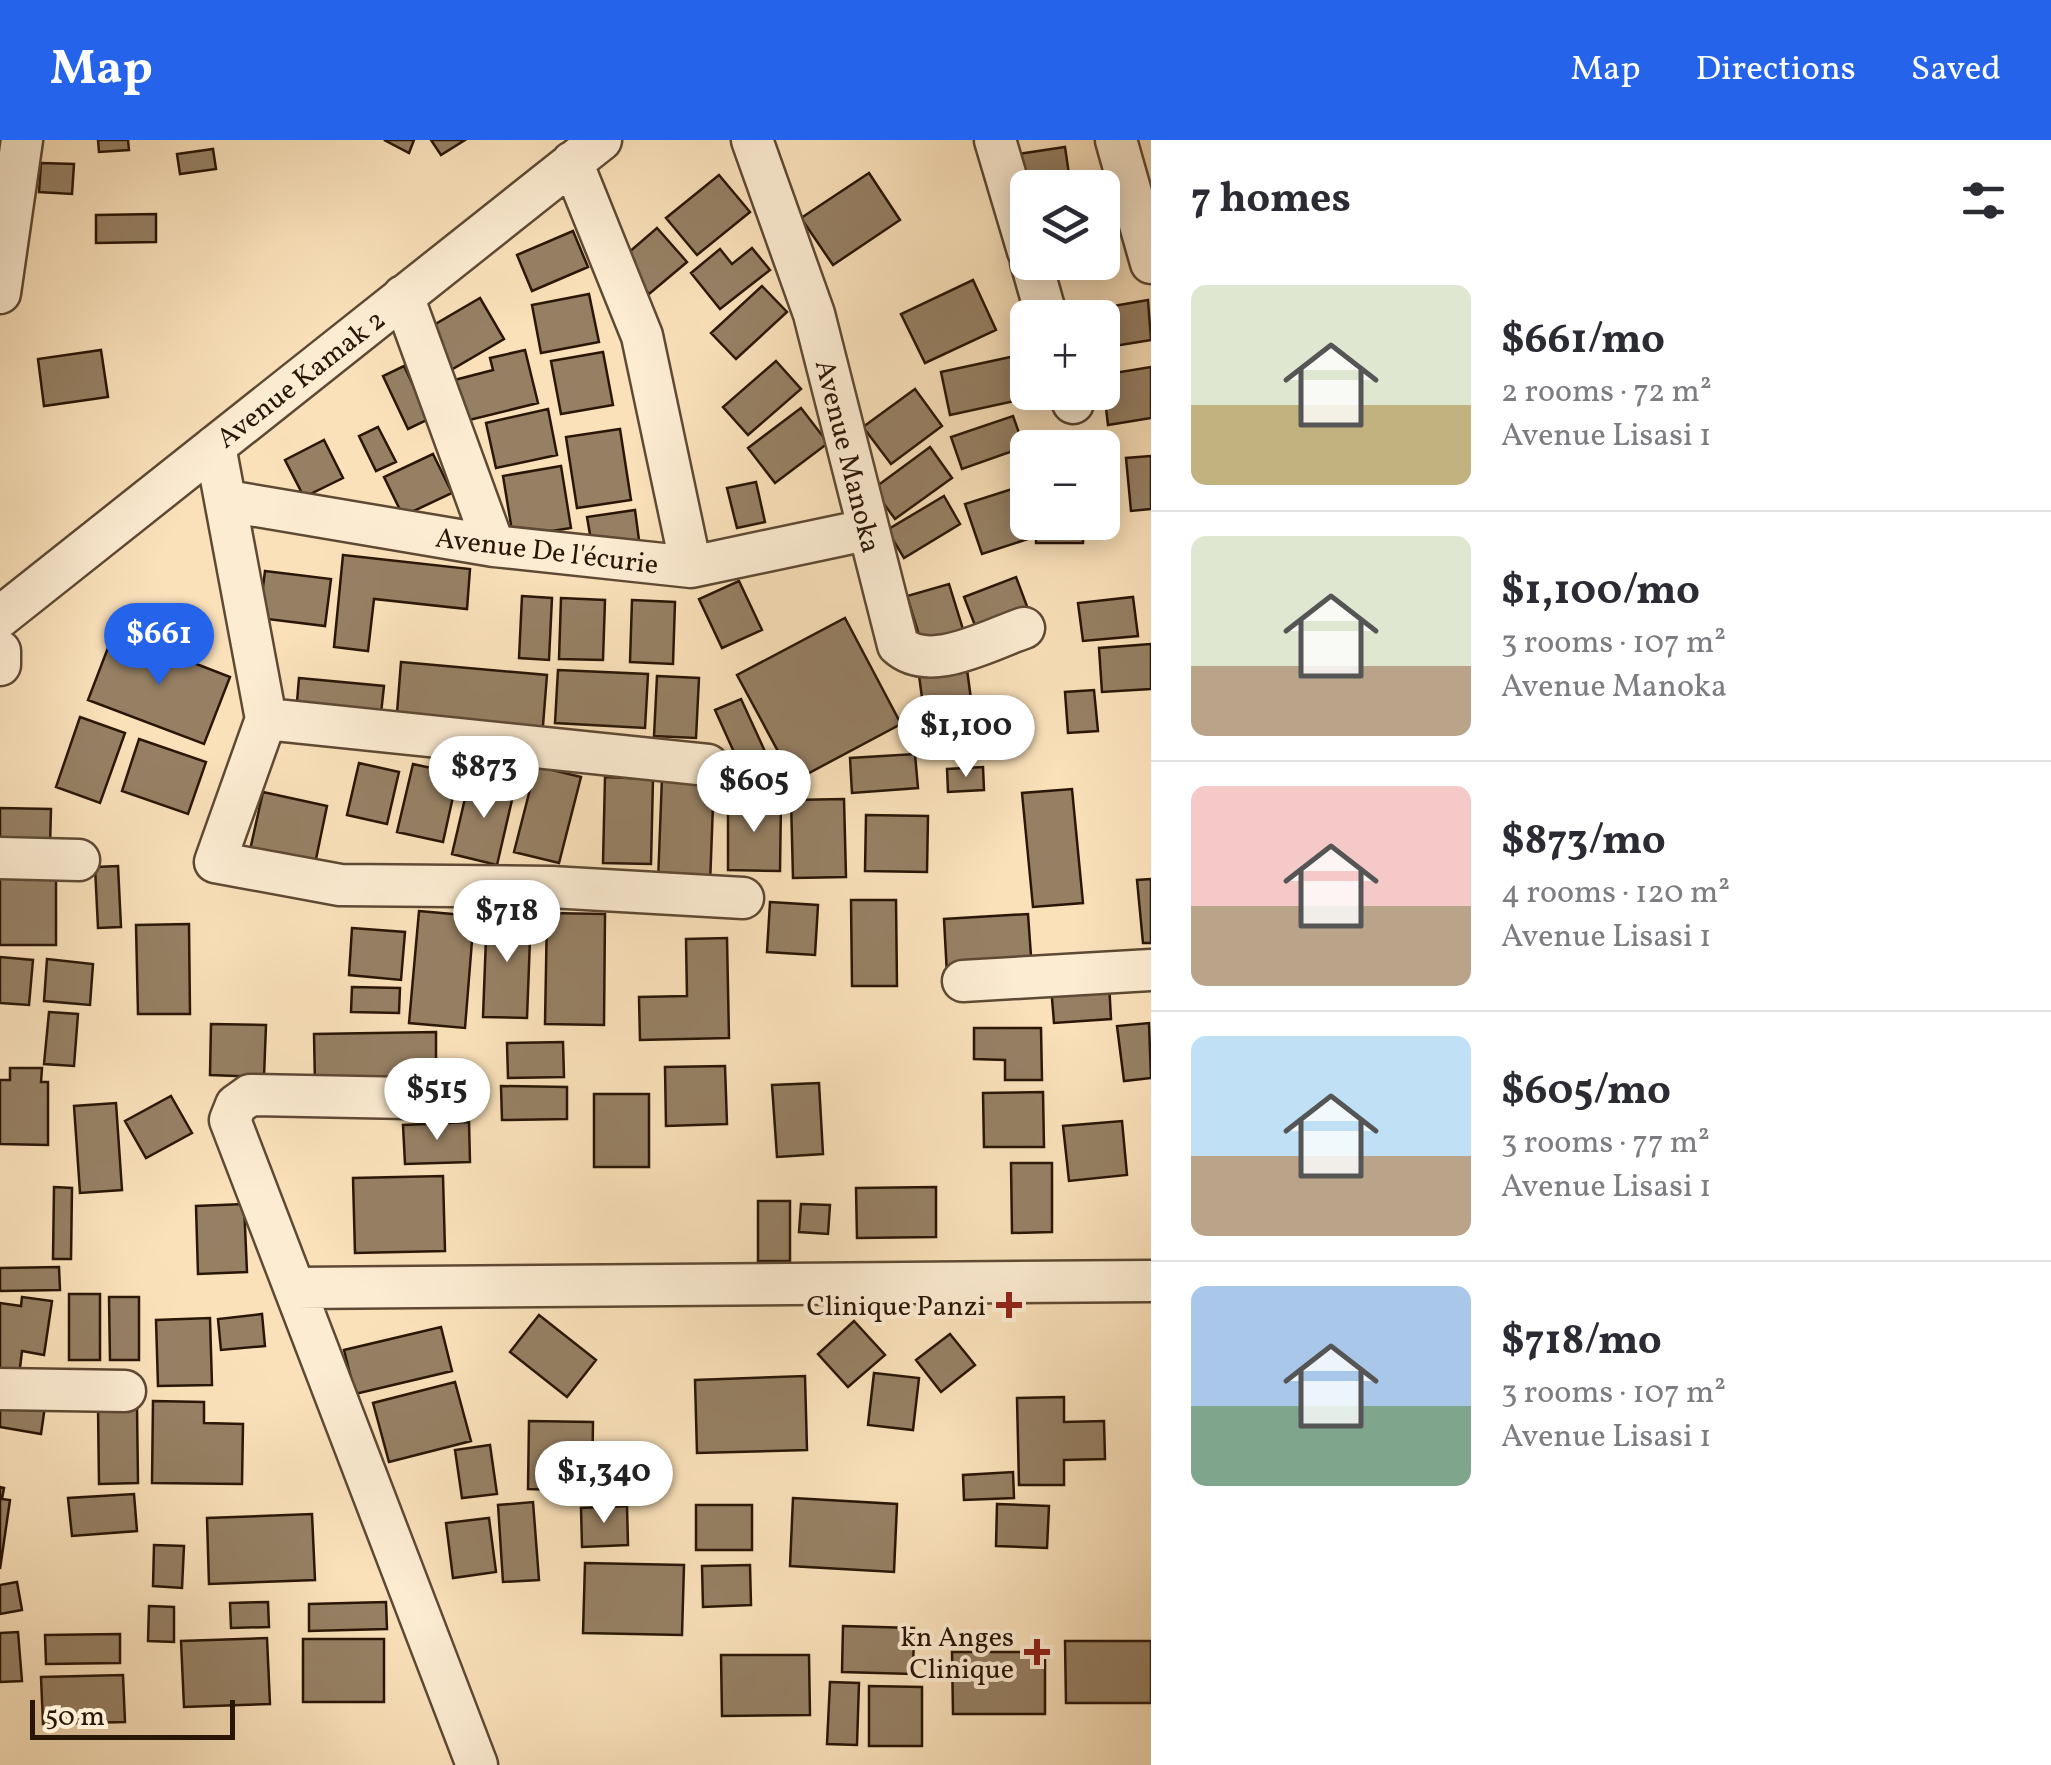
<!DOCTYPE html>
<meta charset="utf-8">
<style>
body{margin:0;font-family:Vollkorn,serif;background:#f2f2f3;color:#2b2b33;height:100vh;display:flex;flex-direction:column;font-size:38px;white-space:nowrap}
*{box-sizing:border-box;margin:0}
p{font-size:32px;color:#7c7c81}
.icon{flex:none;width:55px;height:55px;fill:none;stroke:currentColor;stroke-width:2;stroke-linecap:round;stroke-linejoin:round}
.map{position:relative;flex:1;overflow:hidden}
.panel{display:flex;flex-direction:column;background:#fff;width:900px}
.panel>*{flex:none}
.controls{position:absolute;left:1010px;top:30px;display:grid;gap:20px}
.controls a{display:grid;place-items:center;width:110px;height:110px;border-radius:15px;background:#fff;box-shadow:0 5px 25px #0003;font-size:50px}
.scale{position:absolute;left:30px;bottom:25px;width:205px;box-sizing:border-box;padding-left:10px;border:5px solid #2a1607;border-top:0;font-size:28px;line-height:35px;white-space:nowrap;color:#2a1607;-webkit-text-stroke:8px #fcecd2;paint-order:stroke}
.price{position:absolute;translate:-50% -85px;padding:0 22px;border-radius:35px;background:#fff;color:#222;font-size:32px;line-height:65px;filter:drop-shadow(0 2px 5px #0008)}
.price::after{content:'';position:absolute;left:50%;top:60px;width:30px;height:22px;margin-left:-15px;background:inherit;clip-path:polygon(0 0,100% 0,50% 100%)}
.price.selected{background:#2563eb;color:#fff}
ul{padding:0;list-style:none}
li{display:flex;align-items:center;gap:30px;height:250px;padding:0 40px}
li+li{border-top:2px solid #e1e1e2}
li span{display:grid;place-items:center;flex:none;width:280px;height:200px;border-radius:15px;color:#555}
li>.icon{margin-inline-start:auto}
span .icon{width:120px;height:120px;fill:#fffc;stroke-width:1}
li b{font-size:42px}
h2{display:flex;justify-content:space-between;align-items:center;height:120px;padding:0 40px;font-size:42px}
header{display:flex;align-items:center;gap:60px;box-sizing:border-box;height:140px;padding:0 50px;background:#2563eb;color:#fff}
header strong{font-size:48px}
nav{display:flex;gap:55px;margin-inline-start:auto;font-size:35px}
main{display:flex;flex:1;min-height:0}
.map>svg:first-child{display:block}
.building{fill:#968064;stroke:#2a1607;stroke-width:2.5}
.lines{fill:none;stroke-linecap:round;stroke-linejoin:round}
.minor-casing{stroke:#5e4934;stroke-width:45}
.minor{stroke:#fcecd2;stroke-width:40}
.poi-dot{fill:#8f2418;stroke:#fcecd2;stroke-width:4}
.labels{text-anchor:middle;stroke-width:8;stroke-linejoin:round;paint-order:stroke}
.street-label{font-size:28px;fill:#2a1607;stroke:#fcecd2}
.poi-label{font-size:28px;fill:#2a1607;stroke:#fcecd2;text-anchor:end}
</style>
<header>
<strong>Map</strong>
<nav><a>Map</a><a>Directions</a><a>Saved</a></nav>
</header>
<main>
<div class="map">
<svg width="1151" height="1625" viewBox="0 0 1151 1625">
<rect width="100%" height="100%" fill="#fae1ba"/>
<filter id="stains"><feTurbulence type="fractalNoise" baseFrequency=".002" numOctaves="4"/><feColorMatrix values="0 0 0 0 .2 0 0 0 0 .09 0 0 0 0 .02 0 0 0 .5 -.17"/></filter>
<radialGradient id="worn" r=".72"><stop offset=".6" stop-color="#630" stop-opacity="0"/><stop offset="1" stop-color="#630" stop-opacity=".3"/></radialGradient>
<!-- building -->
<path class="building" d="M98 0H128L129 10 99 12Z
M384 0H414L409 13Z
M431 0H465L441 15Z
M1065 7 1071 48H1028L1018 14Z
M213 9 216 29 180 34 177 14Z
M41 23 74 24 72 54 39 52Z
M869 33 900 80 833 125 801 78Z
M719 35 750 72 697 115 666 78Z
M1109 69 1117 125 1058 134 1056 122H1102V70Z
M156 74V102L96 103V75Z
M657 88 687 122 649 154 620 120Z
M573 91 588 127 532 151 517 115Z
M752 108 770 130 720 169 691 133 720 109 732 124Z
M973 140 996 190 925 223 901 174Z
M762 146 787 172 736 219 711 193Z
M589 154 599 202 541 213 532 165Z
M480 158 504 199 451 230 427 189Z
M1148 160 1151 200 1102 208V178H1074L1073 173Z
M101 210 108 257 44 266 38 219Z
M525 210 538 263 457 283 447 242 493 230 490 218Z
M603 212 613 265 561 274 551 221Z
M1015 216 1024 259 950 275 941 232Z
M776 221 801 249 748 295 723 267Z
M404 226 429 279 408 289 383 236Z
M1151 227V278L1108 285 1102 235Z
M915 249 942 286 891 324 863 287Z
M801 268 828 303 775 343 748 308Z
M548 269 557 315 496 328 486 283Z
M1013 276 1024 307 962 329 951 297Z
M378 287 396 322 376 331 359 296Z
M620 289 631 360 577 368 566 297Z
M324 300 343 338 304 357 285 320Z
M930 307 952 338 895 379 873 349Z
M433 314 452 353 403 376 384 337Z
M1151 316V369L1131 371 1126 318Z
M561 326 571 388 513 397 503 336Z
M756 342 765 382 737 388 727 348Z
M1012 349 1028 399 982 414 965 364Z
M944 356 960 384 904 418 887 390Z
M635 370 639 400 592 406 587 377Z
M1036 382H1083V403H1036Z
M343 415 470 429 467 469 374 459 368 511 334 507Z
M265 431 331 439 325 486 259 478Z
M1016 437 1028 469 976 488 964 457Z
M739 441 762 490 722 508 699 459Z
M949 444 966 499 924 511 907 456Z
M522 456 552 458 549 520 519 518Z
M1133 457 1138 496 1083 501 1078 463Z
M561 458 605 460 603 520 559 519Z
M632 460 675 462 673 524 630 522Z
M845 478 901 584 794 641 737 535Z
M114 492 230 537 204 604 88 560Z
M1151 504V549L1102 552 1099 508Z
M401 522 547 535 542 598 396 585Z
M966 522 973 574 925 580 918 528Z
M558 530 648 534 645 588 555 583Z
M657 536 699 538 696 598 654 596Z
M299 538 384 546 380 583 296 574Z
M1094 550 1098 591 1068 593 1065 552Z
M741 559 768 618 742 630 715 570Z
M80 577 125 593 100 663 56 647Z
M139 599 206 622 188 674 122 651Z
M915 614 918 648 852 653 850 618Z
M359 623 399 632 387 684 347 675Z
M413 624 458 634 443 702 397 692Z
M536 626 581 637 559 723 514 712Z
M983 627 984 650 948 652 947 629Z
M470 637 515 647 497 725 452 714Z
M605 637 653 639 651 724 603 723Z
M662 637 714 639 710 744 658 742Z
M1072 649 1083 763 1033 767 1022 653Z
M263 652 327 666 315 724 250 710Z
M728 659 781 660 780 731 728 730Z
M844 659 846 737 793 738 791 660Z
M0 668 51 669 50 707 0 706Z
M866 675 928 676 927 732 865 731Z
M118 726 121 787 98 788 95 727Z
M0 727H56V805H0Z
M1151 739V803H1143L1137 740Z
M851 760H896L897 846H852Z
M770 762 818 765 815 815 767 812Z
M419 771 474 776 465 888 409 883Z
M487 771 531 773 527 878 483 877Z
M547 773 605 774 604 885 545 884Z
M1028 774 1032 830 947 835 944 779Z
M189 784 190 874H138L136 785Z
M352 788 405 792 401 840 349 835Z
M727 798 729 898 640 900 639 857 687 856 686 799Z
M0 817 33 820 29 865 0 863Z
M47 819 93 824 90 865 44 861Z
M1109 842 1111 879 1054 883 1051 846Z
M352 847 400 848 399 873 351 872Z
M49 872 78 874 74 926 44 924Z
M1149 883 1151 938 1124 941 1117 886Z
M211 884 266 885 264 937 210 935Z
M974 888H1041L1042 940H1005V920L974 919Z
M436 892V944L315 945 314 894Z
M563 902 564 937 508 938 507 903Z
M725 926 727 984 666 986 665 927Z
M10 928H42L41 942H48V1005L0 1004V940H10Z
M819 943 823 1014 777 1017 772 945Z
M501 946 567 947V979L502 980Z
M1043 952 1044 1007H984L983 953Z
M594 954H649V1027H594Z
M171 956 192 993 146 1018 125 981Z
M116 963 122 1050 80 1053 74 966Z
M1122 981 1127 1035 1069 1041 1063 986Z
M469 982 470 1022 405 1024 403 985Z
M1011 1023H1052V1092L1012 1093Z
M443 1036 445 1111 355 1113 353 1038Z
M54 1047 72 1048 71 1119H53Z
M936 1047V1097L857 1098 856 1048Z
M758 1061H790V1121H758Z
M244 1064 247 1132 198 1134 196 1066Z
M801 1064 830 1065 828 1094 799 1092Z
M59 1127 60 1150 0 1151V1128Z
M69 1154H100V1220H69Z
M22 1157 52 1161 44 1215 22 1211 19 1236 0 1233V1163L21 1166Z
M109 1157H139V1220H110Z
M262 1174 265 1206 221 1210 218 1179Z
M539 1175 596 1220 567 1257 510 1212Z
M210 1178 212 1245 158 1246 156 1180Z
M854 1181 885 1215 848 1247 818 1214Z
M441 1187 452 1231 355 1254 344 1210Z
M950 1194 975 1225 941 1252 916 1220Z
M874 1233 919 1238 913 1290 868 1285Z
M805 1236 807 1310 697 1313 695 1240Z
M455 1242 471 1301 389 1322 373 1263Z
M1064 1257V1282L1104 1281 1105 1319 1064 1320V1345H1019L1017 1258Z
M0 1258 45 1266 41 1294 0 1287Z
M153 1261 204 1262V1283L243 1284 242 1344 152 1343Z
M98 1266H137L138 1343 99 1344Z
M529 1281 593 1282 592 1351 528 1349Z
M490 1305 497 1354 462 1358 455 1310Z
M1013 1332 1014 1358 964 1360 963 1335Z
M0 1347 4 1348 2 1359 10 1360 0 1429Z
M134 1354 137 1391 72 1396 68 1358Z
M793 1358 897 1364 894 1432 790 1426Z
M533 1362 539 1440 503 1442 498 1365Z
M997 1364 1049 1366 1047 1408 996 1406Z
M696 1365H752V1410H696Z
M627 1366 628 1405 582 1407 581 1368Z
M312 1374 315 1440 209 1444 207 1378Z
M489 1378 496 1432 453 1438 446 1383Z
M154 1405 184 1406 182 1448 153 1446Z
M585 1423 684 1425 682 1495 583 1493Z
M750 1425 751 1465 703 1467 702 1426Z
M17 1442 22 1470 0 1474V1445Z
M268 1462 269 1487 231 1488 230 1463Z
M386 1462 387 1489 309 1491V1464Z
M149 1466 174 1467V1502L148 1501Z
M843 1486 914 1488 913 1534 842 1532Z
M18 1492 22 1541 0 1542V1493Z
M120 1494V1523L46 1524 45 1495Z
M267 1498 270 1564 184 1567 181 1501Z
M303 1499H384V1562H303Z
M1065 1501H1151V1563H1066Z
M952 1512H1045V1574H953Z
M721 1515H809L810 1575 722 1576Z
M123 1535 125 1582 43 1584 41 1537Z
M830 1542 859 1543 857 1605 827 1604Z
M869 1546 922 1547V1606H869Z"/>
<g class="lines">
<!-- minor casing -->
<g class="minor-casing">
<path id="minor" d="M752 0 814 174 898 505C930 534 988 500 1024 488
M995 0 1028 111
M1116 0 1151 123
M572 22 642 196 691 427
M1031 122 1047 178
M0 153 22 0
M403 156 494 406
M1070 252 1073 263
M215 306 266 579 215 722 340 745 551 747 743 758
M227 361 494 406 691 427 866 390
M0 477 601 0
M0 511V525
M266 579 708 625
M0 718 79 720
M963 841 1151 830
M460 959 250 955 236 965 230 980 477 1625
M297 1148 1151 1141
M0 1249 125 1251"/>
</g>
<!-- minor -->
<use href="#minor" class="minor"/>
</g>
<!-- markers -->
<g class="poi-dot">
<path d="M1004 1150h10v10h10v10h-10v10h-10v-10h-10v-10h10z"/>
<path d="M1032 1497h10v10h10v10h-10v10h-10v-10h-10v-10h10z"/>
</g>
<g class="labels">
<!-- street labels -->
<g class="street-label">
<text transform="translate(300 238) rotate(-38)" y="10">Avenue Kamak 2</text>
<text transform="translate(849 316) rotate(76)" y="10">Avenue Manoka</text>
<text transform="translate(547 410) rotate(7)" y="10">Avenue De l'écurie</text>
</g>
<!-- poi labels -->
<g class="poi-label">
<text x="986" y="1175">Clinique Panzi</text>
<text x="1014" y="1506">kn Anges<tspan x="1014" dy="32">Clinique</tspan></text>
</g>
</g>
<rect width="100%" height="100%" filter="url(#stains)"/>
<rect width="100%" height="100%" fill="url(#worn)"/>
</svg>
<div class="controls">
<a><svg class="icon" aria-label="layers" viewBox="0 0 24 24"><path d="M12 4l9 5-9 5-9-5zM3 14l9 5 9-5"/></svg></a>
<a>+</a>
<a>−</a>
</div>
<div class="scale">50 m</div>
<b class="price selected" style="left:159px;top:548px">$661</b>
<b class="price" style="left:966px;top:640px">$1,100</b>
<b class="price" style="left:484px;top:681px">$873</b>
<b class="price" style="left:754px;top:695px">$605</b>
<b class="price" style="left:507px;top:825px">$718</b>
<b class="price" style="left:437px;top:1003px">$515</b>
<b class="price" style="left:604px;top:1386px">$1,340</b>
</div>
<section class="panel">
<h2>7 homes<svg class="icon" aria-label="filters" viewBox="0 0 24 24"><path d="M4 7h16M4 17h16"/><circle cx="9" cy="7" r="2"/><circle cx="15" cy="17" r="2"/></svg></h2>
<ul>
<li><span style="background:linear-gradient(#dfe7d0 60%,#c2b280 0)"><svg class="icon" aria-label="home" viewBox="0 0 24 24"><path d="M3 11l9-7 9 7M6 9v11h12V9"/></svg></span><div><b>$661/mo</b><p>2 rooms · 72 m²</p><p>Avenue Lisasi 1</p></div></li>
<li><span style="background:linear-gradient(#dfe7d0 65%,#b9a48a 0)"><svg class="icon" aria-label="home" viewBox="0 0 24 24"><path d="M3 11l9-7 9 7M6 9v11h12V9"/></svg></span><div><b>$1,100/mo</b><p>3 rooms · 107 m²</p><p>Avenue Manoka</p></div></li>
<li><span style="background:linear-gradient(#f6c9c9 60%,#b9a48a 0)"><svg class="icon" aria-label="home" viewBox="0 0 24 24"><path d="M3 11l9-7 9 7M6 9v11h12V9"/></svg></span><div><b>$873/mo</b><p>4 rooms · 120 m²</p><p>Avenue Lisasi 1</p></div></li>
<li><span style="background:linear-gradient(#bfe0f5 60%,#b9a48a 0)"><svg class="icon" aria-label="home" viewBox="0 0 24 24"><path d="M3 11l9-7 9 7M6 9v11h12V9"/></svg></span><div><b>$605/mo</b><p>3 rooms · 77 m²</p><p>Avenue Lisasi 1</p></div></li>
<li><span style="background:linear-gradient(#a9c7e8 60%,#7fa58c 0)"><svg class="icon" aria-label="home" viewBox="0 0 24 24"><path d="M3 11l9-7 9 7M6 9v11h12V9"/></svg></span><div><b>$718/mo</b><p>3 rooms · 107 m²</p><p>Avenue Lisasi 1</p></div></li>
</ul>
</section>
</main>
